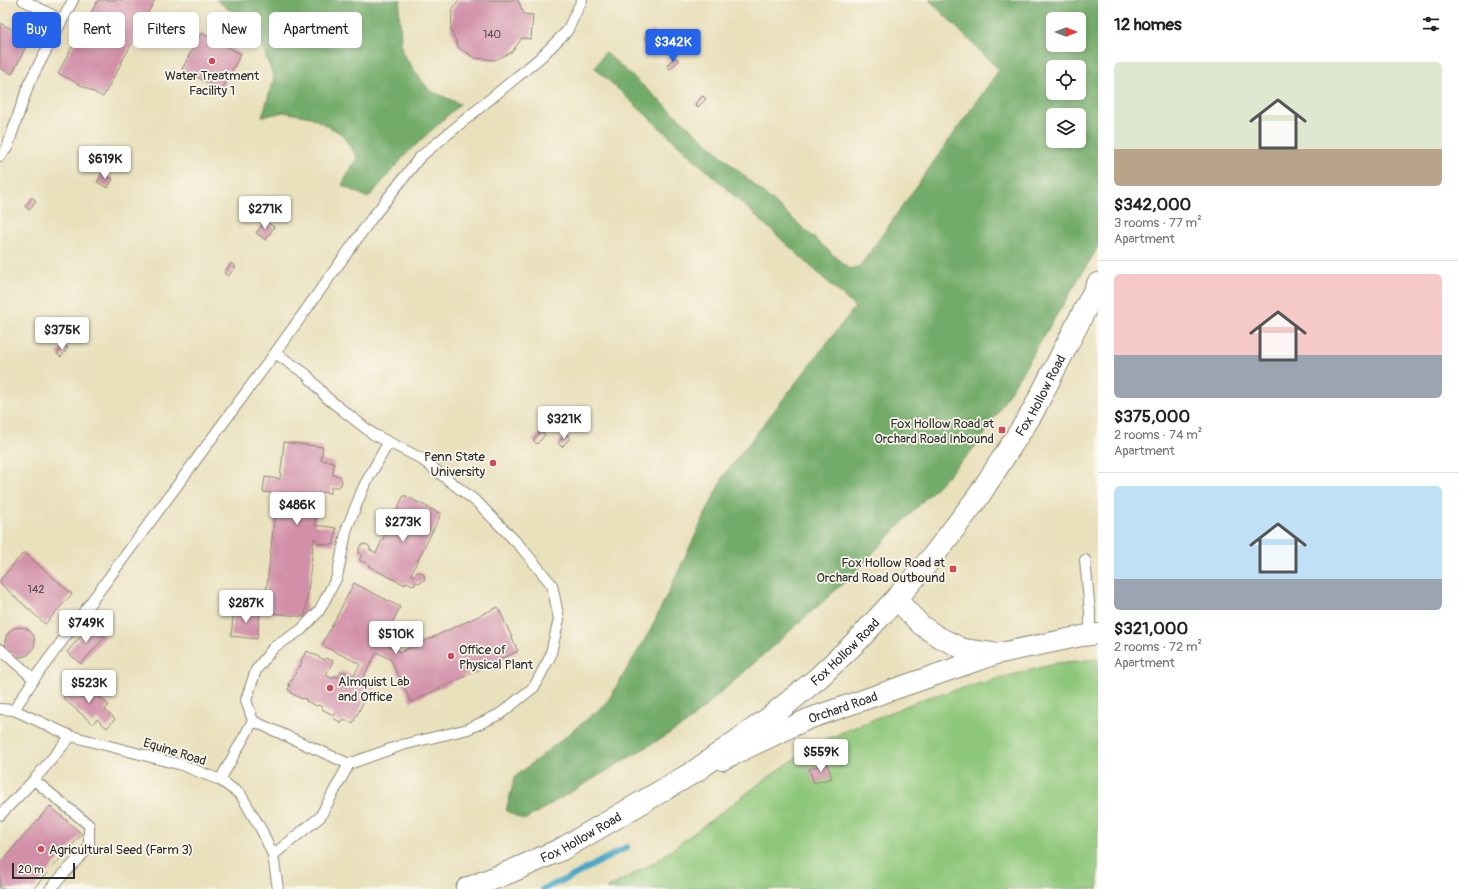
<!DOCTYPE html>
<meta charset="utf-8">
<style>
body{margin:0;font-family:Pangolin,sans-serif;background:#f2f2f2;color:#222;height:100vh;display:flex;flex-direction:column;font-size:15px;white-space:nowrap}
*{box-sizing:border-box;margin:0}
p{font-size:13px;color:#767676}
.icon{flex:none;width:22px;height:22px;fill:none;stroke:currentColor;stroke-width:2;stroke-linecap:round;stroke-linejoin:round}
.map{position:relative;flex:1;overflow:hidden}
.sheet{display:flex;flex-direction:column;background:#fff;width:360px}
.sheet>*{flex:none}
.guide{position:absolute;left:12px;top:12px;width:380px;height:36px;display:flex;gap:8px}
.needle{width:26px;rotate:90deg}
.tools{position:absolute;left:1046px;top:12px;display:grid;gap:8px}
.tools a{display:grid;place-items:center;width:40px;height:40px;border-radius:6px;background:#fff;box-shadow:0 2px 6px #0003;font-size:20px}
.scale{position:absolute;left:12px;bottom:10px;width:63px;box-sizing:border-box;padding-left:4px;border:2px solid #2b2b2b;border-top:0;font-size:11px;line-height:14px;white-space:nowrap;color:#2b2b2b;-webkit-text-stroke:3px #fbf7ec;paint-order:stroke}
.price{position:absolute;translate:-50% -34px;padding:0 9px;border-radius:4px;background:#fff;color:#222;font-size:13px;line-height:26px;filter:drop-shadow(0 1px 2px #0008)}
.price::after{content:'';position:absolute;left:50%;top:24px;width:12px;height:9px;margin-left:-6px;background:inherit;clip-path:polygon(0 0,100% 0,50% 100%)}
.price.on{background:#2563eb;color:#fff}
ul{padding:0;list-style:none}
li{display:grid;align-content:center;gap:8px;height:212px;padding:0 16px}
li+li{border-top:1px solid #e0e0e0}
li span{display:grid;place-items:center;height:124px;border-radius:6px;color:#555}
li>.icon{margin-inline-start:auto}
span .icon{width:72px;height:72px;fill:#fffc;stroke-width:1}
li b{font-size:17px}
h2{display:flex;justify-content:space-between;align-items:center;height:48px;padding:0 16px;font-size:17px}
.pill{padding:0 14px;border-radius:6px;background:#fff;box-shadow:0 2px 6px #0003;font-size:14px;line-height:36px}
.pill.on{background:#2563eb;color:#fff}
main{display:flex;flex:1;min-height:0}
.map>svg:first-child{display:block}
.green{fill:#8fc77a;stroke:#5d7952}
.forest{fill:#73ac6a;stroke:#4f6c4a;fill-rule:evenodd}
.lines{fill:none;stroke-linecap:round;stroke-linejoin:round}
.stream{stroke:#48a7c7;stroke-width:6}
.building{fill:#d18fa8}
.service-casing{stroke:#8a8674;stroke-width:12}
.minor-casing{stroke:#8a8674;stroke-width:22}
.secondary-casing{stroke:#8a8674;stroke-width:24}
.service{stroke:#fff;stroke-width:10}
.minor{stroke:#fff;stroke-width:20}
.secondary{stroke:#fff;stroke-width:22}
.poi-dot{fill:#d1495b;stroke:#fbf7ec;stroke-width:1.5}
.labels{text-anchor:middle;stroke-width:3.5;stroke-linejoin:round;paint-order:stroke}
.number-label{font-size:11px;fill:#54444a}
.poi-label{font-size:13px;fill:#2b2b2b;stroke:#fbf7ec;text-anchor:end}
.street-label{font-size:13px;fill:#2b2b2b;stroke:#fbf7ec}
</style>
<main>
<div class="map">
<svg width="1098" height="889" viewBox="0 0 1098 889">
<rect width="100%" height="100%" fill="#fbf7ec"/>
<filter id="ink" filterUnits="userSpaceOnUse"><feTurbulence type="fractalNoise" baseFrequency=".025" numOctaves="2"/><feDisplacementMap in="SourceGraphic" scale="8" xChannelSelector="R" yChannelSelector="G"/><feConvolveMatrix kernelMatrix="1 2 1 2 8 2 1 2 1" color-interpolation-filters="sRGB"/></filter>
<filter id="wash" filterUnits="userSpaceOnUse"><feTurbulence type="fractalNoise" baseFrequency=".012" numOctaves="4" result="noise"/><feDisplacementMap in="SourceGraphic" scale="16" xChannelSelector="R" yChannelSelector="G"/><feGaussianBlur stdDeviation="0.9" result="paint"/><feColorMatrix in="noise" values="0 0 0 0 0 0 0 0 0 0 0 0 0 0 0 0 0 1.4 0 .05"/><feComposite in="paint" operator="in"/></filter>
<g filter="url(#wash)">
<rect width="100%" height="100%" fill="#e9e0bc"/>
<!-- green -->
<path class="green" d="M1098 659V889H606L658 860 763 781 819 742 925 698 1057 663Z"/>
<!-- forest -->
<path class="forest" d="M216 0H401L399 9 402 53 429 90 460 104 407 153 368 198 342 185 357 157 342 134 311 117 283 112 262 117 274 78 263 49 238 16Z
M929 0H1098V247L979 443 847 580 687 723 524 820 506 811 515 777 606 704 651 629 724 475 855 307 595 68 605 52 849 269 860 266 999 70ZM1053 19H1079V45H1053ZM1053 67H1079V93H1053ZM1053 115H1079V141H1053Z"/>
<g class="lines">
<!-- stream -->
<path class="stream" d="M543 889 571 877 627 847"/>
</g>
<g id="blocks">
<!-- building -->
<path class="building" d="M98 0H155L103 97 58 73Z
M459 0H518L524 14 533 15 531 39 522 38 512 52 495 60 475 58 459 48 451 30 452 10Z
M0 23 30 39 12 74 0 68Z
M653 30 656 34 647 41 644 37Z
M201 33 241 54 222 90 182 69Z
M675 57 679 61 670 69 667 65Z
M703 96 706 99 698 107 695 104Z
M102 173 113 179 108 188 97 182Z
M32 197 36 201 29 210 25 206Z
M265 221 274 227 266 240 256 233Z
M231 263 236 267 228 276 224 273Z
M64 345 68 348 61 357 57 354Z
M560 411 564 414 557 423 553 420Z
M541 431 545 435 537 444 533 440Z
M566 434 570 438 562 447 558 443Z
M284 442 323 447 321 460 334 462 333 475 340 476 342 481 341 485 338 487H331V493L319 492 315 525 336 528 334 545 316 543V539L314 538 305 617 264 612 277 494 263 492 265 477 280 479Z
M404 495 441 514 411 574 414 576 417 572H421L424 575 425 579 421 583 416 582 414 586 407 582 405 585 368 566 370 565 359 560 362 555 359 553V548L361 545 366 544 370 547V550L376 553Z
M24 552 72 594 45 624 0 583V580Z
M354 583 400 607 382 643 399 651V653L498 607 518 651 411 702 391 660 377 652 362 680 372 685 353 723 343 720 342 723 333 718 335 714 333 715 322 709V707L318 705 317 706 306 701V699L303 698 302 699 291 693 292 692 288 690 290 685 288 684 291 680 292 681 298 666 300 667 302 661 301 660 303 656H305L307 651 325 660 326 658 333 661 326 675 333 679 334 676 338 678 341 671 354 676 360 664 322 645Z
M234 608 260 611 257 639 231 636Z
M91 625 105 637 81 664 67 652Z
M5 642a15 15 0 1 1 30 0a15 15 0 1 1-30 0Z
M80 679 109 705 105 710 115 719 107 728 97 719 93 724 63 698Z
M827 763 832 778 814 783 809 769Z
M50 806 82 834 33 889H0V863Z"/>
</g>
</g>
<g filter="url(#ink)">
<use href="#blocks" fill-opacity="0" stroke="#8a8674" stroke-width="1"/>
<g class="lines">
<!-- service casing -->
<g class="service-casing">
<path id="service" d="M23 0 62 20
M0 156 7 148 29 83 73 0
M275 353 306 374 327 398 373 434 420 458 478 503 521 547 552 585 559 619 550 657 534 687 500 714 468 729 402 745 349 764
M1085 560 1090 612V635
M0 649 34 679
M0 709 14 710 71 736 182 765 220 780 241 795 262 831 273 855 278 889
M14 710 34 679 275 353 372 218 420 157 541 57 567 31 582 0
M253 721 246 700 256 670 274 647 301 630 319 611 337 577 347 528 364 486 388 443
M220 780 253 721 349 764 320 817 273 855
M0 815 34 780
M50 889 89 847V825L34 780 71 736"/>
</g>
<!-- minor casing -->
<g class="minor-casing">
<g id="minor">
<path d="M896 599 921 625 937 636 963 649 992 653"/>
<path id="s1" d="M722 760 808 719 996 654 1082 636 1098 634"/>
</g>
</g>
<!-- secondary casing -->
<g class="secondary-casing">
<g id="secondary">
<path id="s2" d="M467 889 512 871 562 849 694 772 768 719 818 678 858 640 896 599 934 555 978 497 1032 413 1098 284"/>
</g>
</g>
<!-- service -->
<use href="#service" class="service"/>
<!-- minor -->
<use href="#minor" class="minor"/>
<!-- secondary -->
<use href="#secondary" class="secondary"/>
</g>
</g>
<!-- markers -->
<g class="poi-dot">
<circle cx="212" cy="61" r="4"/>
<rect x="998" y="426" width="8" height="8" rx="2"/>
<circle cx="493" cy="463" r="4"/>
<rect x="949" y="565" width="8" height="8" rx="2"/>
<circle cx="451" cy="656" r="4"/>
<circle cx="330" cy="688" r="4"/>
<circle cx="41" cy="849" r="4"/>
</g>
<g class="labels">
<!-- number labels -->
<g class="number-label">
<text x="492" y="38">140</text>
<text x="36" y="593">142</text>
</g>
<!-- poi labels -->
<g class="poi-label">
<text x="212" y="80" text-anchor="middle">Water Treatment<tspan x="212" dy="15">Facility 1</tspan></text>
<text x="994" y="428">Fox Hollow Road at<tspan x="994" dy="15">Orchard Road Inbound</tspan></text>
<text x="485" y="461">Penn State<tspan x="485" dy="15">University</tspan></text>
<text x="945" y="567">Fox Hollow Road at<tspan x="945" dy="15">Orchard Road Outbound</tspan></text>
<text x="459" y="654" text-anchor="start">Office of<tspan x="459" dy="15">Physical Plant</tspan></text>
<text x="338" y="686" text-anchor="start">Almquist Lab<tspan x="338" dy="15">and Office</tspan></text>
<text x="49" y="854" text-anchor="start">Agricultural Seed (Farm 3)</text>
</g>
<!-- street labels -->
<g class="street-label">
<text dy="5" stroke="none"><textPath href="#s2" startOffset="773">Fox Hollow Road</textPath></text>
<text dy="5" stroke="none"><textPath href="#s2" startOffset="449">Fox Hollow Road</textPath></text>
<text dy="5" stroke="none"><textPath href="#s1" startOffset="132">Orchard Road</textPath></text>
<text transform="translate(175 751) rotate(17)" y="5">Equine Road</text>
<text dy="5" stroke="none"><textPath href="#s2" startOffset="125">Fox Hollow Road</textPath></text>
</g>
</g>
</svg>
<div class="tools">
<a><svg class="needle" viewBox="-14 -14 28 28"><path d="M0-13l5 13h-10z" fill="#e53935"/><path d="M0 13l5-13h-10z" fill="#767676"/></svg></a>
<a><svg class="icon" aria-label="locate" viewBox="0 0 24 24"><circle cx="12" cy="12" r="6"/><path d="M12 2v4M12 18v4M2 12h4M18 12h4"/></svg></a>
<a><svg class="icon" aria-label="layers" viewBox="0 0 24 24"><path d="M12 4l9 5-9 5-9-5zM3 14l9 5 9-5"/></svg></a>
</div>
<div class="scale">20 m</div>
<b class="price on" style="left:673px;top:63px">$342K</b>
<b class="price" style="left:105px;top:180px">$619K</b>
<b class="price" style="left:265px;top:230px">$271K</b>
<b class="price" style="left:62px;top:351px">$375K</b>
<b class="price" style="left:564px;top:440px">$321K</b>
<b class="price" style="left:297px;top:526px">$486K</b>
<b class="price" style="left:403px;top:543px">$273K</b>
<b class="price" style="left:246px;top:624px">$287K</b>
<b class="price" style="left:86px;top:644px">$749K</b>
<b class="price" style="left:396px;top:655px">$510K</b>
<b class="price" style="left:89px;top:704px">$523K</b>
<b class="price" style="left:821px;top:773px">$559K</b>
<div class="guide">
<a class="pill on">Buy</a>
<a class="pill">Rent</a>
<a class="pill">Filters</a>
<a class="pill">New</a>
<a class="pill">Apartment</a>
</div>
</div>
<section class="sheet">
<h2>12 homes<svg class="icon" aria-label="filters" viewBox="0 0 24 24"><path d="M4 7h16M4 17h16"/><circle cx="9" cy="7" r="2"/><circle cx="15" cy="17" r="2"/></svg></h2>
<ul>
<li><span style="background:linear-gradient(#dfe7d0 70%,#b9a48a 0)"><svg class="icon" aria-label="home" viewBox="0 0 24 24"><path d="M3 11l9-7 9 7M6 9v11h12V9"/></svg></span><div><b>$342,000</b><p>3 rooms · 77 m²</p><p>Apartment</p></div></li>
<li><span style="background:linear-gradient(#f6c9c9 65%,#9aa5b1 0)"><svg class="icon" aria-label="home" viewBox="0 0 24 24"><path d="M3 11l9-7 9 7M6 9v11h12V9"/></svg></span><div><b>$375,000</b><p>2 rooms · 74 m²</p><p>Apartment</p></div></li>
<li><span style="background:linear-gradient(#bfe0f5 75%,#9aa5b1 0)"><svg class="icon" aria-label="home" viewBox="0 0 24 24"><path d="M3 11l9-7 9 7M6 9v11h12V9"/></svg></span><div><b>$321,000</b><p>2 rooms · 72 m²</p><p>Apartment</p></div></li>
</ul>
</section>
</main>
